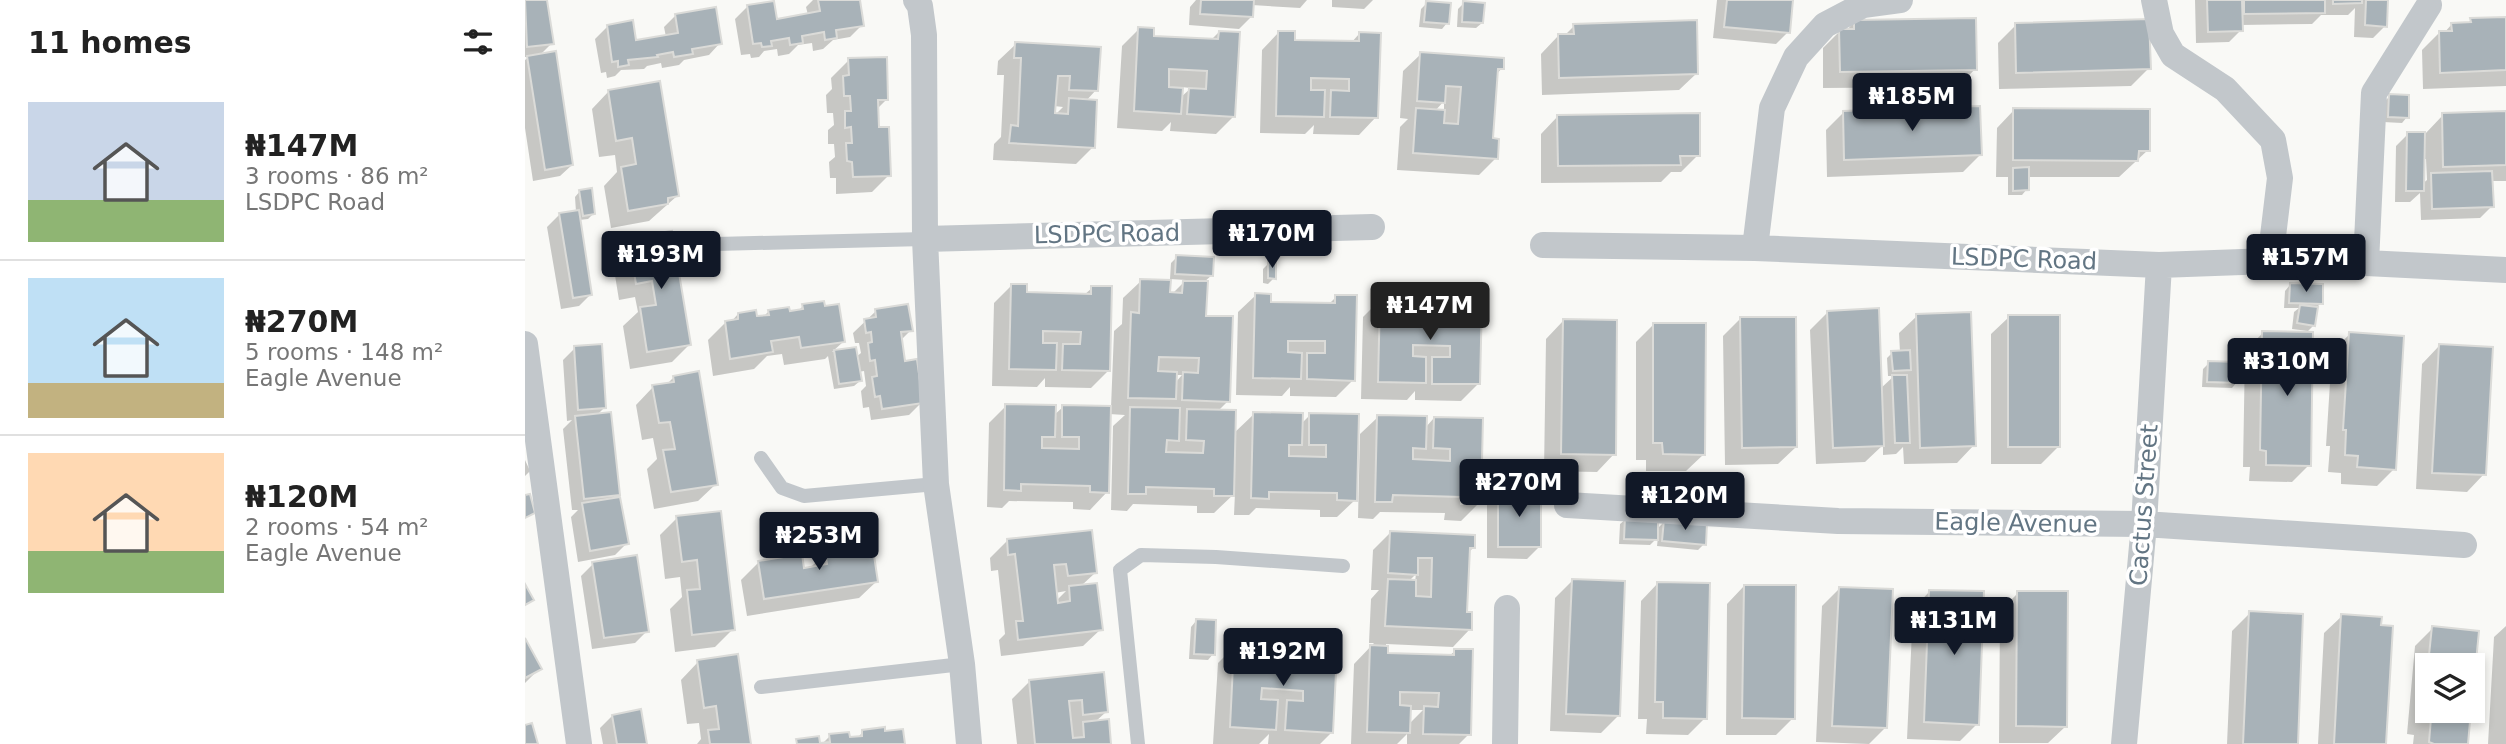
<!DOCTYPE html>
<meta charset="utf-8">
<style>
body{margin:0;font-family:"DejaVu Sans",sans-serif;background:#f2f2f2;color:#222;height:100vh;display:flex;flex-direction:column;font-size:26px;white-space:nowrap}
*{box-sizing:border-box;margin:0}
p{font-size:23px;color:#767676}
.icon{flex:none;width:38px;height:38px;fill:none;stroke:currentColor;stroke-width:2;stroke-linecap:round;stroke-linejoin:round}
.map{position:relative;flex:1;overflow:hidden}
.side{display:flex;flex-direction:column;background:#fff;width:525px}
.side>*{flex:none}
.controls{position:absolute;left:1890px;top:653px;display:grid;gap:14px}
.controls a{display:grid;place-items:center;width:70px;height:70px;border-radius:0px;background:#fff;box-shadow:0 4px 10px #0003;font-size:35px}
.price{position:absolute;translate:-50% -60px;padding:0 16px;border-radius:7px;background:#111827;color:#fff;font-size:23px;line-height:46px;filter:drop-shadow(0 2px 4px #0008)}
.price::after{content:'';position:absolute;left:50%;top:42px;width:21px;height:16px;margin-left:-10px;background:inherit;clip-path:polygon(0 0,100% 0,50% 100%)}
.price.selected{background:#222;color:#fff}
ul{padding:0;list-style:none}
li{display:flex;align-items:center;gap:21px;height:175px;padding:0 28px}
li+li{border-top:2px solid #e0e0e0}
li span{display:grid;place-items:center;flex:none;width:196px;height:140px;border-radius:0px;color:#555}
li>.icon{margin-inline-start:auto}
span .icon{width:84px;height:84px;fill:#fffc;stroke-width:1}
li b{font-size:30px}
h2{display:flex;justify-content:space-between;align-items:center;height:84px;padding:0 28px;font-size:30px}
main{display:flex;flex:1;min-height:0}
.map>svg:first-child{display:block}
.shadow{fill:#0003;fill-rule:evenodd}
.building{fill:#a8b2b8;stroke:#dbdbd8;stroke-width:2}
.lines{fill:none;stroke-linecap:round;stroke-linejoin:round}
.lane{stroke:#c2c7cb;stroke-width:14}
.street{stroke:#c2c7cb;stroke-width:26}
.labels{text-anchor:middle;stroke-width:7;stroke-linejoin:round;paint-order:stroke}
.street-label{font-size:24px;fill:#627583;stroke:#fff}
</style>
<main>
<section class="side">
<h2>11 homes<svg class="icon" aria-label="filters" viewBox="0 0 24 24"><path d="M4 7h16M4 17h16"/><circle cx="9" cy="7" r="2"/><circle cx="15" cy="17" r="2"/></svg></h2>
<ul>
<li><span style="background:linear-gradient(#c9d6e8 70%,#8fb573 0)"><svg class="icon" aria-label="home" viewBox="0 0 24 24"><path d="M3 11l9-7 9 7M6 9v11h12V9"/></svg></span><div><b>₦147M</b><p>3 rooms · 86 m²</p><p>LSDPC Road</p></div></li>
<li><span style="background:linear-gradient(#bfe0f5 75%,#c2b280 0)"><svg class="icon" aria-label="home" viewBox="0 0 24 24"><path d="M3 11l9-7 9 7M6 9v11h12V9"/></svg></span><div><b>₦270M</b><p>5 rooms · 148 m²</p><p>Eagle Avenue</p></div></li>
<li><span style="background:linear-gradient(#ffd9b3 70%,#8fb573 0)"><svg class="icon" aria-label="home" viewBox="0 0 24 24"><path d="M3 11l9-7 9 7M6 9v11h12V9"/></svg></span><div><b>₦120M</b><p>2 rooms · 54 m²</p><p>Eagle Avenue</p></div></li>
</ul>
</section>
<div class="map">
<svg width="1981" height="744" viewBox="0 0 1981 744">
<rect width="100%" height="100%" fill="#f9f9f6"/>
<!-- shadow -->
<path class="shadow" d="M0 0H20L27 43 14 56 47 165 35 176 8 181 0 128V60L4 57H0Z
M288 0H333L337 25 325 37 308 40 298 49 288 51 287 43 273 45 264 54 253 56 252 49 239 51 234 57 226 58 225 54 216 55 210 19 222 7 250 21 283 15 281 7Z
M671 0H782L775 8 727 5 726 17 714 29 664 25 665 7Z
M807 0H848L839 9 807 7Z
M1192 0H1266L1263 32 1251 44 1188 38Z
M1670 0H1862L1860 26 1848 38 1829 37 1830 8 1823 15H1796L1787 24 1716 25V30L1704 42 1671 43Z
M902 3 922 23 917 29 894 27 896 9Z
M939 3 957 23 951 28 932 27 933 9Z
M151 15 195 43 184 55 159 60 154 65 137 68 136 63 122 66 119 69 96 70 90 76 82 78 81 72 76 73 70 39 82 27 109 42 141 37 139 27Z
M1981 19V86L1898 89 1897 50 1914 33H1919L1927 24H1942L1946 20Z
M1330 21 1450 69 1433 87 1298 88V48L1315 31H1321Z
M1491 25 1624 68 1606 86 1474 89 1473 43Z
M1049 26 1172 73 1154 90 1017 95 1016 54 1033 36H1039Z
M614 29 627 37 686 40 694 32 709 116 691 134 645 131 646 122 637 131 592 128 597 46ZM656 87 666 88 655 98Z
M754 32 768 41 826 43 834 34 851 117 834 135 788 134 789 125 780 134 735 133 737 50Z
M491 44 571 90 561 101 568 147 551 164 468 160 469 144 476 137 479 75H472L473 61ZM529 106 538 107 529 116Z
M896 54 977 68 971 75 966 140 971 158 954 175 872 170 875 127 883 119 875 118 878 71ZM919 101V111H910Z
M324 60 361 100 351 110 352 129 364 175 347 192 311 194V178H305L304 162 310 157 309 144H303V130L309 125 308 113H302L301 95 307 89 306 78Z
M84 91 152 196 124 221 86 228 79 186 92 172 90 155 74 157 67 109Z
M1865 96 1882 117 1877 123 1858 122 1859 102Z
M1489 110 1623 150 1594 177H1502V189L1497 195H1483V177H1471L1472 128Z
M1318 113 1455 155 1438 172 1302 177 1301 130Z
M1981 113V181H1966L1967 206 1955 218 1896 220 1895 193 1885 202H1870L1871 146 1883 134H1900L1918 115ZM1898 159H1901L1902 180 1897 184Z
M1033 116 1173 155 1156 172H1146L1136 182 1016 183V134Z
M55 191 69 213 63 219 54 220 66 294 54 306 36 309 22 227 34 215 51 212 50 197Z
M104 239 164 345 147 362 105 369 98 326 113 312 110 297 94 300 87 257Z
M652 257 687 275 678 283 680 317 703 401 693 411 708 434 729 414 776 424 785 415 832 416 830 500 812 517H795V510L731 508 724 515H709L710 493 689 513H672V506L608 504 602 511 586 510 588 426 600 415 584 414 582 492 565 510 548 509V502L484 501 477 508 462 507 464 423 481 406 528 416 538 407 586 408 589 331 597 324 598 298 616 281 647 294 661 280 645 279 646 263ZM650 375H657L650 383Z
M744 263 749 278 743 284 738 283V269Z
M1765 285 1796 303 1791 308 1789 325 1783 331 1767 329 1769 312 1774 308H1759L1760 291Z
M486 286 500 294 559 295 567 288 584 370 566 388 520 387V378L512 387 467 386 469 303Z
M731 295 745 303 803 305 811 297 828 380 811 397 765 396V387L757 396 711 395 713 312Z
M856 299 869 308 928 309 936 301 953 384 936 401 890 400V391L882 400 836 399 838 317Z
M278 306 318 342 307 352 330 349 331 357 336 353 334 343H330L328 333 351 311 386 330 375 341 378 363 396 403 384 415 346 420 344 407 338 408 336 391 341 386 339 371 333 372 335 381 329 386 309 389 303 356 300 359 259 365 257 354 242 356 229 369 188 376 183 340 200 323 206 322 213 314 231 318 238 317 244 311 272 312Z
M1303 312 1355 389 1369 376H1363L1362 358 1367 353 1375 352 1374 333 1392 316 1449 445 1432 463 1379 464 1378 447 1371 454 1358 455V445L1340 462 1291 464 1285 330Z
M1484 317 1533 447 1516 464H1466V334Z
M1215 319 1271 447 1253 464 1200 465 1198 336Z
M1038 321 1089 454 1072 472 1019 471 1021 339Z
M1129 324 1179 454 1161 471H1121V460H1111V342Z
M1738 333 1784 465 1767 482 1724 481 1725 467H1718L1720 350Z
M1825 334 1869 469 1852 486 1816 484V473L1803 472 1805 446H1801L1807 351Z
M1914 346 1959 474 1942 492 1891 489 1897 364Z
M50 348 80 407 72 415 93 494 88 500 102 543 90 555 53 562 46 517 53 510H47L38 429 47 420 42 421 38 360Z
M1684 363 1712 382 1707 388 1677 387 1678 369Z
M149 377 191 484 173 501 129 509 122 469 132 459 128 438 117 440 111 405 128 387 141 385Z
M853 417 900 428 909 418 954 503 936 521 919 520 920 513 855 512 848 519 833 518 835 434Z
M0 460 5 471 0 476Z
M974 493 1014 547 1002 559 962 558V505Z
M152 518 208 629 190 647 150 652 145 609 157 597 155 577 140 579 135 535Z
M1101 519 1131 530 1140 521 1179 544 1173 550 1132 546 1133 537 1125 545 1094 544 1095 524Z
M865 533 948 548 943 553 941 614 945 629 928 647 861 644V655L924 656 930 651 944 734 934 744H882V734L872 744H826L829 664 849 643H844L846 599 854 590H846L848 550ZM891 574 890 582H883ZM884 710H898L883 725Z
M482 541 570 573 556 586 576 629 558 646 476 656 474 640 480 634 473 570 466 571 465 558ZM541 591 531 601 530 593Z
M301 552 352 581 334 598 222 616 216 580 234 562 284 569Z
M68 564 122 631 110 643 67 649 56 576Z
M1047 581 1093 716 1076 733 1025 731 1030 598Z
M1133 583 1180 718 1163 735 1121 734 1122 719H1113L1116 601Z
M1219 586 1268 718 1251 735H1201L1202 604Z
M1314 589 1360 728 1344 744 1291 742 1297 606Z
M1405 591 1452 724 1435 741 1382 739 1388 609Z
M1493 593 1541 726 1523 743H1474L1475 611Z
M1725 613 1771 744H1702L1707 631Z
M1817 616 1859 744H1793L1799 633Z
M671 621 688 654 683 660 664 659 666 627Z
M1981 626V744H1963L1969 637Z
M1908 628 1952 632 1948 674V665H1902V710L1941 744H1888L1889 735 1882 734 1890 646Z
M0 641 15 668 0 683Z
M710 646 810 654 807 732 795 744H743L744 734 734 744H688L693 663Z
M173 662 224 744H172L176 739 174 723 162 724 156 680Z
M577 674 581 712 570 722 584 744H492L487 699 505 681Z
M87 716 121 744H78L75 728Z
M338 732 359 733 378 744H297L305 736 331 739Z"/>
<!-- building -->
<path class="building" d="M0 0H22L29 44 2 47Z
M293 0H335L339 26 311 30 312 38 300 40 299 32 277 36 278 43 265 45 264 38 246 41 247 46 237 47 236 43 228 44 222 5 249 1 252 19 295 11Z
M676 0H729L728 17 675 14Z
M1202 0H1268L1265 33 1199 27Z
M1682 0H1717L1718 31 1683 32Z
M1719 0H1800V13L1719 14Z
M1808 0H1837V3L1808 4Z
M1841 0H1863L1862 27 1840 25Z
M901 1 926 3 924 24 899 22Z
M938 1 960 3 958 23 937 22Z
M191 7 197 44 167 49 168 54 149 57 148 52 132 55 133 57 103 60 104 65 93 67V61L87 62 82 25 108 20 111 40 153 33 150 14Z
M1981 17V70L1915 73 1914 31H1927L1926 23 1946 22 1945 18Z
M1451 18 1452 70 1315 72 1314 29H1329V20Z
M1624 19 1626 69 1491 73 1490 23Z
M1172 20 1173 74 1034 78 1033 34H1049L1048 24Z
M613 27 629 28V36L693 39 694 31 715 32 710 117 662 114 664 88 681 89 682 71 644 69V87L658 88 656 114 609 111Z
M753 31H770V40L834 41V32L856 33 853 118 805 117 806 90 824 91V79L786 78V90H800L799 117 751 116Z
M490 42 576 47 573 91 544 90 545 76H533L530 113 543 114 544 98 572 100 570 148 484 143 486 125 493 126 496 58H489Z
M31 51 48 165 20 170 2 56Z
M895 52 979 58V69H973L968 138 974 139 973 159 888 153 891 108 920 110 919 123 933 124 936 87 921 86 920 103 892 101Z
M362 57 363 100H353L354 127H364L366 176 328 177 327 162 322 161 321 143H327L326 127 320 128V111H326L325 96H319L318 76 324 75 323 58Z
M135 81 154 196 143 198V204L103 211 96 167 111 164 107 138 91 141 83 90Z
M1864 94 1884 95V118L1863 117Z
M1455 106 1457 155 1319 160 1318 111Z
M1488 108 1625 109V151H1614L1613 161 1488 160Z
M1981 111V165L1918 167 1917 113Z
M1175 113V156H1155L1156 165 1033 166 1032 115Z
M1882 132H1900L1899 191H1881Z
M1504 167V190L1488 191V168Z
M1967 171 1969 207 1907 209 1906 173Z
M67 188 70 214 58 216 54 190Z
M54 210 67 295 48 298 34 213Z
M147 231 166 345 122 352 115 307 131 305 127 281 111 284 103 238Z
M651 255 689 257 688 276 650 274Z
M743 261H751V279L743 278Z
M615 279 646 280 645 292 657 293 658 281H683L681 316H708L705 402 657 400 658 372 673 373 674 358 634 357 633 371 652 372 651 399 603 398 606 312 614 313Z
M1765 283 1798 284V304L1764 303Z
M486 284H502V292L566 294V286H587L585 371 537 370 538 344H555L556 332 518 331V343H532L531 370 484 369Z
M730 293 746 294V302L810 303V295H832L830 381 782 379V353H800V341H763V352L777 353 776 379 728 378Z
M855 298H871V306L935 307V299L957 300 955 384H907V357H925V346L888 345V356L901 357V383L853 382Z
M299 301 300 306 314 304 320 342 276 348 274 337 246 341 248 352 205 359 200 321 213 319V313L231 310 232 316 244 315 243 310 264 307 265 311 278 309 277 304Z
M383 304 388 331 376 332 380 361 392 359 398 403 357 409 355 396 350 397 347 377 352 376 350 360 345 361 343 343 347 342 346 332 341 333 339 319 351 317 350 309Z
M1775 305 1793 307 1790 326 1772 323Z
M1354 308 1359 446 1308 448 1302 311Z
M1446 312 1451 446 1395 448 1391 314Z
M1483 315H1535V447H1483Z
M1215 317H1271L1272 447 1217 448Z
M1038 319 1092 320 1091 455 1036 454Z
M1128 323H1181L1180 455 1138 454 1137 443H1128Z
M1737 331 1788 332 1786 466 1741 465V451L1735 450Z
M1824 332 1879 336 1871 470 1832 467 1833 456 1820 455 1821 430H1818Z
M77 344 81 408 53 410 49 346Z
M1914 344 1968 347 1961 475 1907 473Z
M331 347 337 381 314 384 309 350Z
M1385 350 1386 370 1368 371 1366 351Z
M1683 361 1714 362V383L1682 382Z
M174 371 193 485 146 492 138 450 150 449 145 422 134 423 127 385 149 382 148 376Z
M1367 375H1382L1385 443H1370Z
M480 404 531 405 530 437H517V448L554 449V437H537V405L586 406 584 493 565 492V486L496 484V491L479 490Z
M605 407 655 408 654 441 642 440 641 452 678 453 679 441 661 440 662 409 711 410 709 496H689V489L621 487V494H603Z
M86 412 95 495 59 499 50 416Z
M728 412 778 413 777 445H764V456L801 457V445H784V413L834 414 832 501 812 500V493L744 492V499L726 498Z
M852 415 902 416 901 449 888 448V459L925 461V449L908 448 909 417 958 418 956 504H936V497L868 495 867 502H850Z
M973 491H1016V547H973Z
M5 494 10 513 0 518V495Z
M95 497 104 544 65 551 57 503Z
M196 511 210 630 167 635 162 590 175 589 172 560 157 562 151 516Z
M1100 517H1133V540L1099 539Z
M1139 519 1182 523 1181 545 1137 541Z
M567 530 572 573 543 576 541 564 529 565 533 603 545 601 544 586 572 583 578 630 493 640 491 621H498L490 554 483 555 482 539Z
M865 531 950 535V548H945L942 612H947V630L860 626 863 579 891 580V596L906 597 907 558H893V575L863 573Z
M347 542 353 582 239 599 233 561 277 554 279 568 302 564 300 550Z
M112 555 124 632 79 638 67 562Z
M1047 579 1100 581 1095 716 1041 714Z
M1132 582 1185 583 1182 719 1138 718V702H1130Z
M0 584 9 600 0 605Z
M1219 585H1271L1270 719 1217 718Z
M1314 587 1368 589 1362 728 1307 726Z
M1404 590 1459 591 1454 725 1399 722Z
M1492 591H1543L1542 727 1491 726Z
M1724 611 1778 614 1773 744H1718Z
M1816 614 1857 617 1856 625 1868 626 1861 744H1809Z
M671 619 691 620 690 655 669 654Z
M1907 626 1954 631 1948 693V665H1903Z
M0 638 17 669 0 678Z
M709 644 812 652 808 733 760 730 762 700 778 701V691L737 688 736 699 753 700 751 730 705 727Z
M845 645 863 646V653L929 655V649H948L946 735 898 734 899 706 913 707 914 693 875 692V705L886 706 885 733 842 732Z
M213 654 226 744H185L183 730 194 729 191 706 179 708 172 660Z
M579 672 583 712 558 715 557 700 544 701 548 738 559 737 558 722 584 719 586 744H510L504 680Z
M1902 675V710H1946L1943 744H1909L1904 742 1906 718 1898 717Z
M116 709 122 744H92L87 715Z
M7 723 13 744H0V725Z
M360 727V731L378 729 380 744H272L271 739 294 736 295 743 305 742 304 734 324 732 325 737 337 736V730Z"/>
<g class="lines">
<!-- lane -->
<path class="lane" d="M191 244 400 239
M236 458 257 488 279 496 411 484
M236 687 437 664
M613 744 595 570 616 555 691 557 818 566"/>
<!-- street -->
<path class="street" d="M391 0 395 6 399 35 400 239 411 484 437 664 444 744
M1629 0 1636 34 1648 55 1700 89 1748 140 1755 178 1745 261
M400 239 847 227
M1018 245 1230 248 1634 265 1745 261 1841 263 1981 270
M1230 248 1247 108 1271 57 1300 25 1338 5 1375 0
M1841 263 1849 93 1904 5
M0 344 54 744
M1042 505 1313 521 1619 524 1939 545
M980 744 982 608
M1599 744 1619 524 1634 265"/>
</g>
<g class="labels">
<!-- street labels -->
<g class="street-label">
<text transform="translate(582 234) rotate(-1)" y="8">LSDPC Road</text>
<text transform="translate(1499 259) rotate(2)" y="8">LSDPC Road</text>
<text transform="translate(1619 505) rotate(-86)" y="8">Cactus Street</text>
<text transform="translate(1491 523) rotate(1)" y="8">Eagle Avenue</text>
</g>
</g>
</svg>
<div class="controls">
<a><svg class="icon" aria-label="layers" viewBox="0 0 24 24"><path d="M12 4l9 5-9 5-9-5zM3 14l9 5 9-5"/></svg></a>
</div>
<b class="price" style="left:1387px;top:133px">₦185M</b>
<b class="price" style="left:747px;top:270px">₦170M</b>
<b class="price" style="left:136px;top:291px">₦193M</b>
<b class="price" style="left:1781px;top:294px">₦157M</b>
<b class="price selected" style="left:905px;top:342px">₦147M</b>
<b class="price" style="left:1762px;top:398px">₦310M</b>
<b class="price" style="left:994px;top:519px">₦270M</b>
<b class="price" style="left:1160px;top:532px">₦120M</b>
<b class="price" style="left:294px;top:572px">₦253M</b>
<b class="price" style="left:1429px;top:657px">₦131M</b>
<b class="price" style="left:758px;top:688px">₦192M</b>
</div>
</main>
